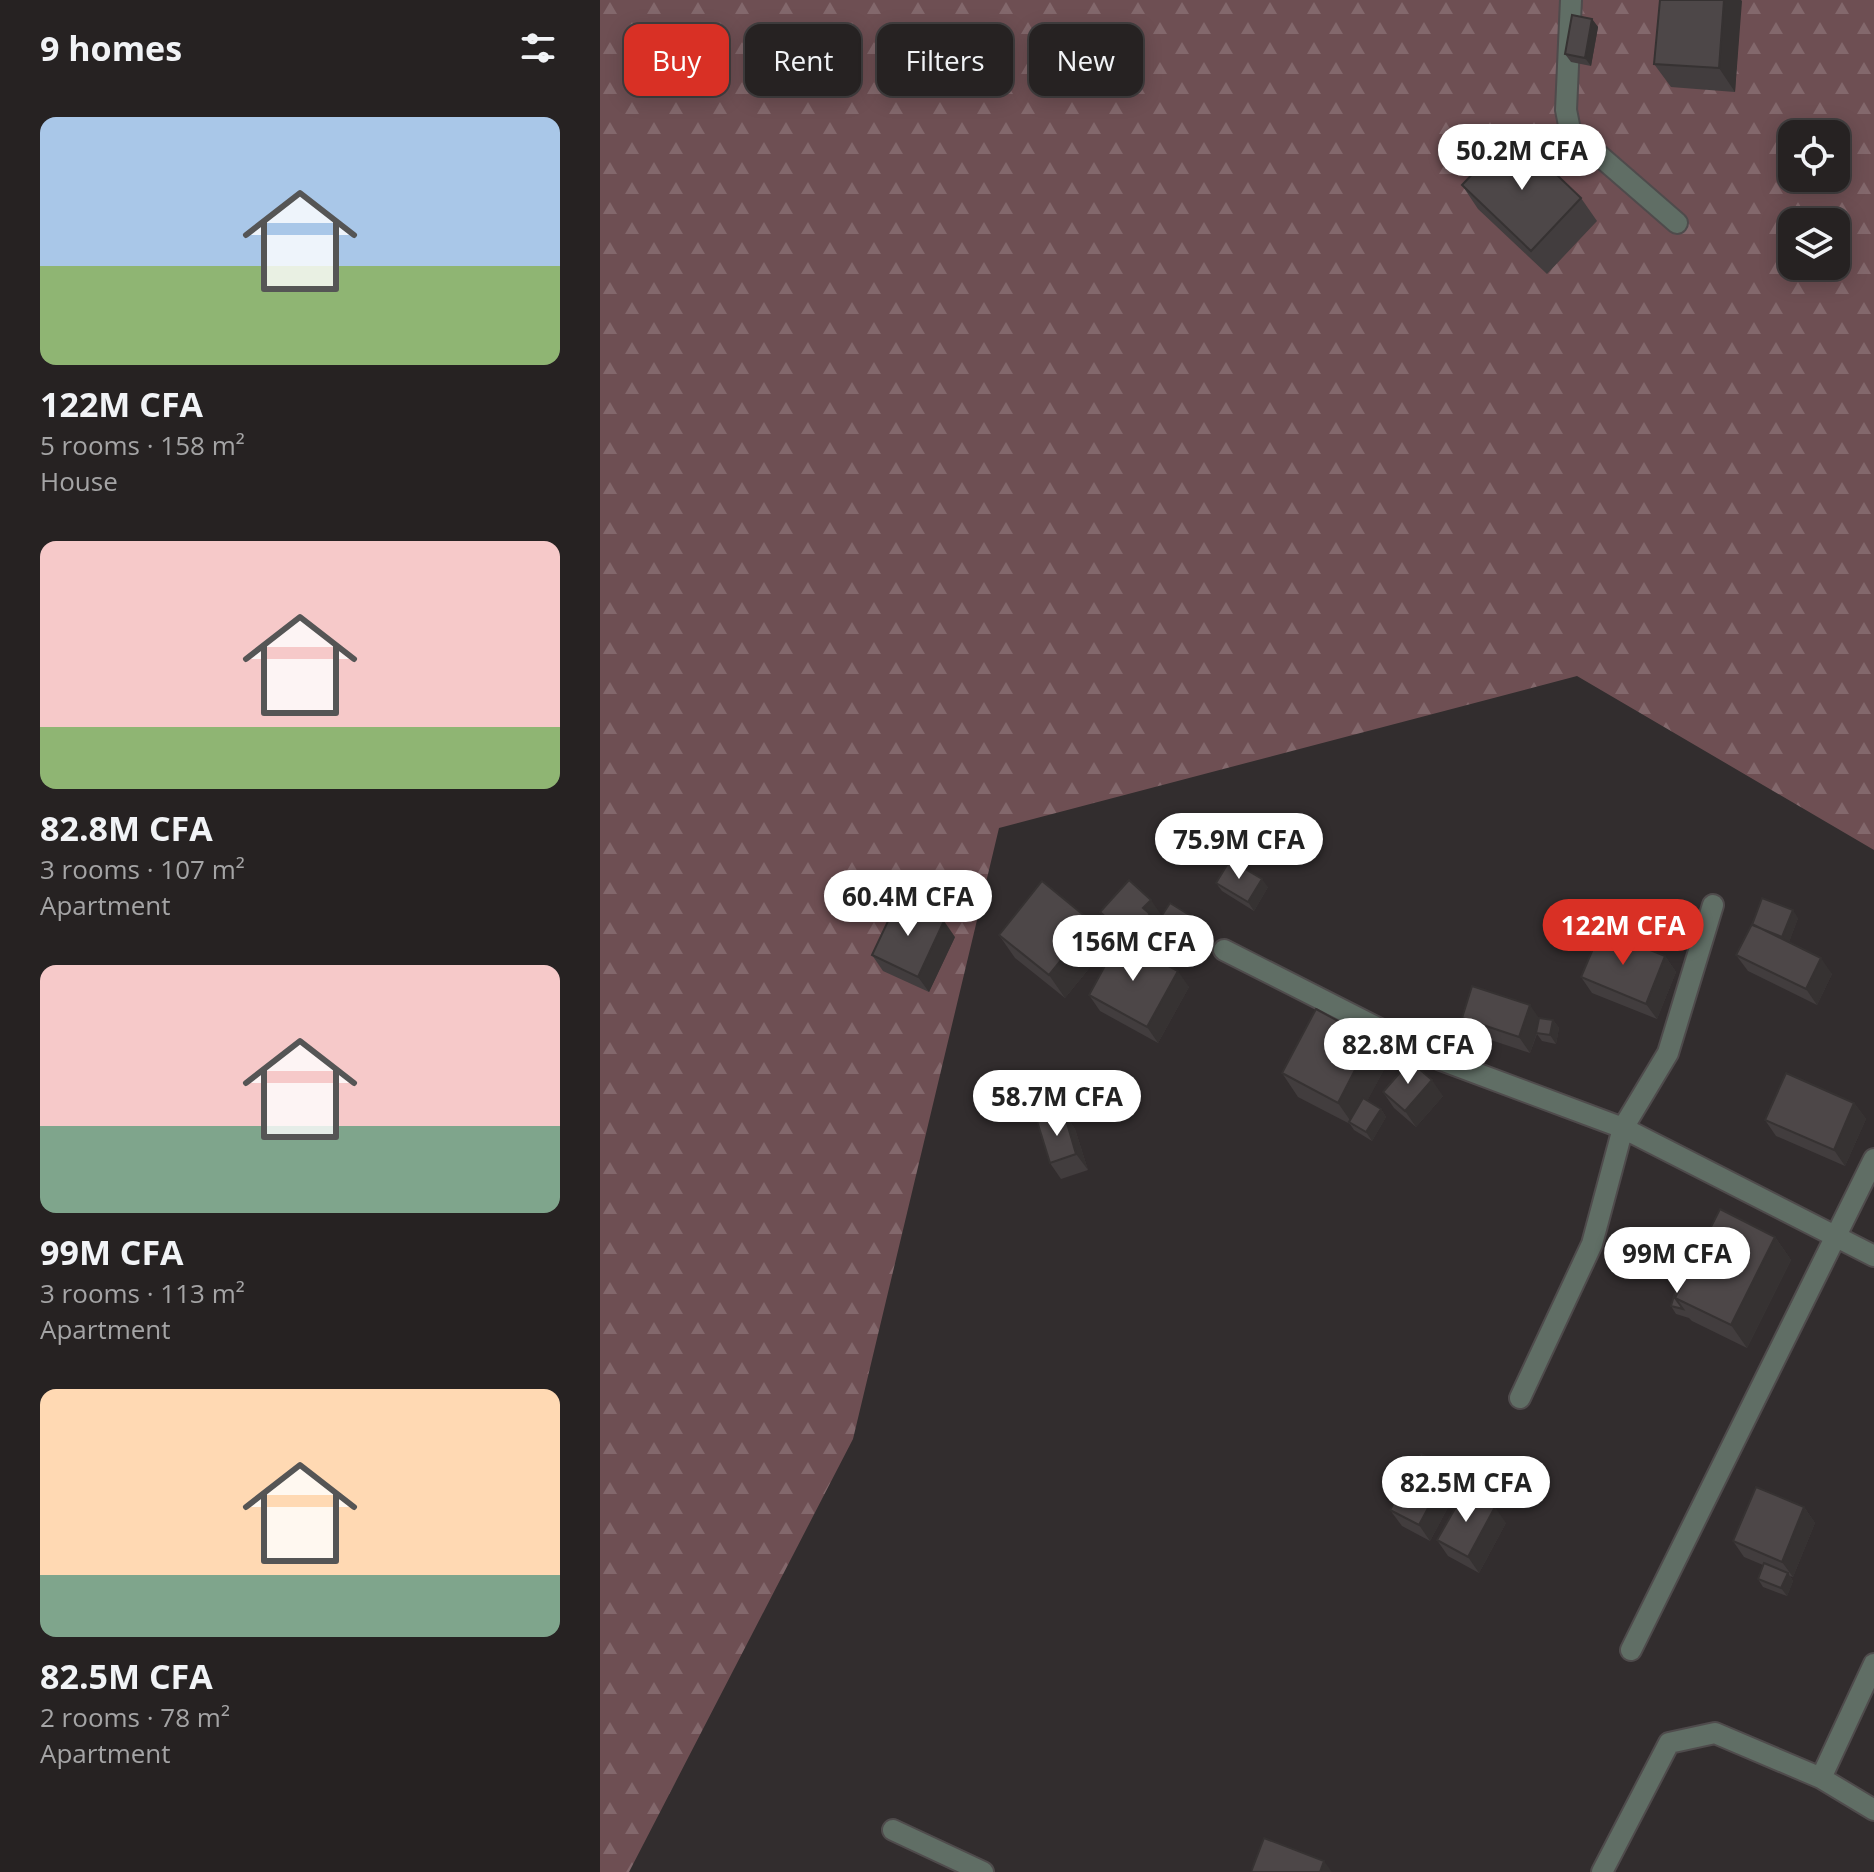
<!DOCTYPE html>
<meta charset="utf-8">
<style>
body{margin:0;font-family:"Open Sans",sans-serif;background:#322f2f;color:#f1f3f6;height:100vh;display:flex;flex-direction:column;font-size:30px;white-space:nowrap}
*{box-sizing:border-box;margin:0}
p{font-size:26px;color:#a4a4a5}
.icon{flex:none;width:44px;height:44px;fill:none;stroke:currentColor;stroke-width:2;stroke-linecap:round;stroke-linejoin:round}
.map{position:relative;flex:1;overflow:hidden}
.details{display:flex;flex-direction:column;background:#262222;width:600px}
.details>*{flex:none}
.banner{position:absolute;left:24px;top:24px;width:760px;height:72px;display:flex;gap:16px}
.fabs{position:absolute;left:1178px;top:120px;display:grid;gap:16px}
.fabs a{display:grid;place-items:center;width:72px;height:72px;border-radius:16px;background:#262222;box-shadow:0 4px 20px #0003,0 0 0 2px #423f40;font-size:40px}
.price{position:absolute;translate:-50% -68px;padding:0 18px;border-radius:28px;background:#fff;color:#222;font-size:26px;line-height:52px;filter:drop-shadow(0 2px 4px #0008)}
.price::after{content:'';position:absolute;left:50%;top:48px;width:24px;height:18px;margin-left:-12px;background:inherit;clip-path:polygon(0 0,100% 0,50% 100%)}
.price.current{background:#d93025;color:#fff}
ul{padding:0;list-style:none}
li{display:grid;align-content:center;gap:16px;height:424px;padding:0 40px}
li span{display:grid;place-items:center;height:248px;border-radius:16px;color:#555}
li>.icon{margin-inline-start:auto}
span .icon{width:144px;height:144px;fill:#fffc;stroke-width:1}
li b{font-size:34px}
h2{display:flex;justify-content:space-between;align-items:center;height:96px;padding:0 40px;font-size:34px}
.pill{padding:0 28px;border-radius:16px;background:#262222;box-shadow:0 4px 20px #0003,0 0 0 2px #423f40;font-size:28px;line-height:72px}
.pill.current{background:#d93025;color:#fff}
main{display:flex;flex:1;min-height:0}
.map>svg:first-child{display:block}
.forest{fill:url(#forest-firs);fill-rule:evenodd}
.lines{fill:none;stroke-linecap:round;stroke-linejoin:round}
.minor-casing{stroke:#4f4b4c;stroke-width:24}
.minor{stroke:#606e65;stroke-width:20}
.wall{fill:#423d3e}
.shaded-wall{fill:#363232}
.building{fill:#4d4748;stroke:#363232;stroke-width:2}
</style>
<main>
<section class="details">
<h2>9 homes<svg class="icon" aria-label="filters" viewBox="0 0 24 24"><path d="M4 7h16M4 17h16"/><circle cx="9" cy="7" r="2"/><circle cx="15" cy="17" r="2"/></svg></h2>
<ul>
<li><span style="background:linear-gradient(#a9c7e8 60%,#8fb573 0)"><svg class="icon" aria-label="home" viewBox="0 0 24 24"><path d="M3 11l9-7 9 7M6 9v11h12V9"/></svg></span><div><b>122M CFA</b><p>5 rooms · 158 m²</p><p>House</p></div></li>
<li><span style="background:linear-gradient(#f6c9c9 75%,#8fb573 0)"><svg class="icon" aria-label="home" viewBox="0 0 24 24"><path d="M3 11l9-7 9 7M6 9v11h12V9"/></svg></span><div><b>82.8M CFA</b><p>3 rooms · 107 m²</p><p>Apartment</p></div></li>
<li><span style="background:linear-gradient(#f6c9c9 65%,#7fa58c 0)"><svg class="icon" aria-label="home" viewBox="0 0 24 24"><path d="M3 11l9-7 9 7M6 9v11h12V9"/></svg></span><div><b>99M CFA</b><p>3 rooms · 113 m²</p><p>Apartment</p></div></li>
<li><span style="background:linear-gradient(#ffd9b3 75%,#7fa58c 0)"><svg class="icon" aria-label="home" viewBox="0 0 24 24"><path d="M3 11l9-7 9 7M6 9v11h12V9"/></svg></span><div><b>82.5M CFA</b><p>2 rooms · 78 m²</p><p>Apartment</p></div></li>
</ul>
</section>
<div class="map">
<svg width="1274" height="1872" viewBox="0 0 1274 1872">
<defs>
<pattern id="forest-firs" width="22" height="20" patternUnits="userSpaceOnUse" patternTransform="scale(2)"><rect width="22" height="20" fill="#6e4f53"/><path d="M5 1l3.5 6h-7zM16 11l3.5 6h-7z" fill="#83686c"/></pattern>
</defs>
<rect width="100%" height="100%" fill="#322d2e"/>
<!-- forest -->
<path class="forest" d="M0 0H1274V850L977 676 399 828 253 1439 29 1872H0ZM1192 134H1236V178H1192ZM1192 222H1236V266H1192Z"/>
<g class="lines">
<!-- minor casing -->
<g class="minor-casing">
<path id="minor" d="M971 0 966 110 970 130 1077 223
M624 950 841 1060 1023 1128 1274 1256
M920 1398 992 1244 1023 1128 1068 1053 1113 905
M1031 1650 1274 1159
M1221 1778 1274 1664
M293 1830 383 1872
M1002 1872 1069 1743 1115 1733 1221 1778 1274 1810"/>
</g>
<!-- minor -->
<use href="#minor" class="minor"/>
</g>
<!-- wall -->
<path class="wall" d="M1060 0H1141L1135 92 1071 87 1054 64Z
M992 19 998 27 991 66 971 62 965 54Z
M862 185 981 198 997 221 947 274 878 209Z
M616 883 668 887 654 911 622 891Z
M500 912 562 915 599 921 605 929 592 949 563 931 557 923 562 916 556 923 561 930 541 951 589 987 558 1043 500 1011 489 995 532 946 511 928Z
M1198 918 1189 942 1232 974 1217 1005 1148 971 1136 955Z
M492 922 508 945 465 998 415 958 399 935Z
M355 937 329 992 283 971 272 955Z
M1065 956 1076 972 1057 1019 992 993 981 977Z
M862 1018H939L953 1020 959 1028 956 1044 942 1041 937 1034 930 1053 873 1034Z
M771 1039 788 1062 767 1101 781 1109 786 1117 772 1141 754 1130 750 1124 698 1097 682 1073Z
M783 1092 843 1096 816 1127 794 1108Z
M1254 1103 1266 1119 1245 1166 1176 1136 1165 1120Z
M464 1113 475 1129 488 1170 461 1179 450 1163Z
M1175 1237 1191 1260 1147 1348 1092 1321 1089 1318 1076 1314 1071 1306 1084 1280Z
M849 1469 860 1485 830 1541 802 1526 790 1510Z
M1204 1507 1215 1523 1193 1577 1190 1576 1193 1581 1187 1596 1163 1587 1158 1579 1163 1565 1144 1557 1133 1541Z
M906 1523 879 1573 848 1556 837 1540Z"/>
<!-- shaded-wall -->
<path class="shaded-wall" d="M1124 0H1141L1142 1 1135 92 1119 68Z
M992 19 998 27 991 66 985 58Z
M662 879 668 887 654 911 648 902Z
M551 900 562 916 556 923 561 930 540 953 529 938 543 908Z
M1193 910 1198 918 1188 945 1182 937Z
M344 921 355 937 329 992 318 977Z
M599 921 605 929 592 949 587 941Z
M492 922 508 945 465 998 449 975Z
M1065 956 1076 972 1057 1019 1046 1004Z
M1221 958 1232 974 1217 1005 1206 989Z
M578 971 589 987 558 1043 547 1027Z
M930 1005 941 1021 930 1053 919 1037Z
M953 1020 959 1028 956 1044 950 1035Z
M771 1039 788 1062 754 1126 738 1103Z
M832 1080 843 1096 816 1127 805 1111Z
M1254 1103 1266 1119 1245 1166 1234 1150Z
M781 1109 786 1117 772 1141 766 1132Z
M464 1113 475 1129 488 1170 476 1154Z
M1175 1237 1191 1260 1147 1348 1131 1325Z
M849 1469 860 1485 830 1541 819 1525Z
M895 1507 906 1523 879 1573 868 1557Z
M1204 1507 1215 1523 1193 1577 1182 1562Z
M1188 1573 1193 1581 1187 1596 1181 1588Z
M724 1861 732 1872H720Z"/>
<!-- building -->
<path class="building" d="M1060 0H1124L1119 68 1054 64Z
M972 15 992 19 985 58 965 54Z
M912 132 981 198 931 251 862 185Z
M630 860 662 879 648 902 616 883Z
M529 880 551 900 543 908 550 914 529 938 500 912Z
M442 881 492 922 449 975 399 935Z
M1162 898 1193 910 1182 937 1152 925Z
M298 900 344 921 318 977 272 955Z
M570 903 599 921 587 941 557 923Z
M1152 924 1221 958 1206 989 1136 955Z
M1001 930 1065 956 1046 1004 981 977Z
M519 940 578 971 547 1027 489 995Z
M872 986 930 1005 919 1037 862 1018Z
M716 1009 771 1039 738 1103 682 1073Z
M939 1018 953 1020 950 1035 936 1033Z
M810 1061 832 1080 805 1111 783 1092Z
M1186 1073 1254 1103 1234 1150 1165 1120Z
M763 1098 781 1109 766 1132 749 1122Z
M464 1113 476 1154 450 1163 437 1121Z
M1120 1209 1175 1237 1131 1325 1075 1298Z
M1079 1278 1084 1280 1075 1298 1083 1309 1071 1306Z
M821 1454 849 1469 819 1525 790 1510Z
M1156 1487 1204 1507 1182 1562 1133 1541Z
M865 1491 895 1507 868 1557 837 1540Z
M1164 1563 1188 1573 1181 1588 1158 1579Z
M664 1838 724 1861 720 1872H651Z"/>
</svg>
<div class="fabs">
<a><svg class="icon" aria-label="locate" viewBox="0 0 24 24"><circle cx="12" cy="12" r="6"/><path d="M12 2v4M12 18v4M2 12h4M18 12h4"/></svg></a>
<a><svg class="icon" aria-label="layers" viewBox="0 0 24 24"><path d="M12 4l9 5-9 5-9-5zM3 14l9 5 9-5"/></svg></a>
</div>
<b class="price" style="left:922px;top:192px">50.2M CFA</b>
<b class="price" style="left:639px;top:881px">75.9M CFA</b>
<b class="price" style="left:308px;top:938px">60.4M CFA</b>
<b class="price current" style="left:1023px;top:967px">122M CFA</b>
<b class="price" style="left:533px;top:983px">156M CFA</b>
<b class="price" style="left:808px;top:1086px">82.8M CFA</b>
<b class="price" style="left:457px;top:1138px">58.7M CFA</b>
<b class="price" style="left:1077px;top:1295px">99M CFA</b>
<b class="price" style="left:866px;top:1524px">82.5M CFA</b>
<div class="banner">
<a class="pill current">Buy</a>
<a class="pill">Rent</a>
<a class="pill">Filters</a>
<a class="pill">New</a>
</div>
</div>
</main>
